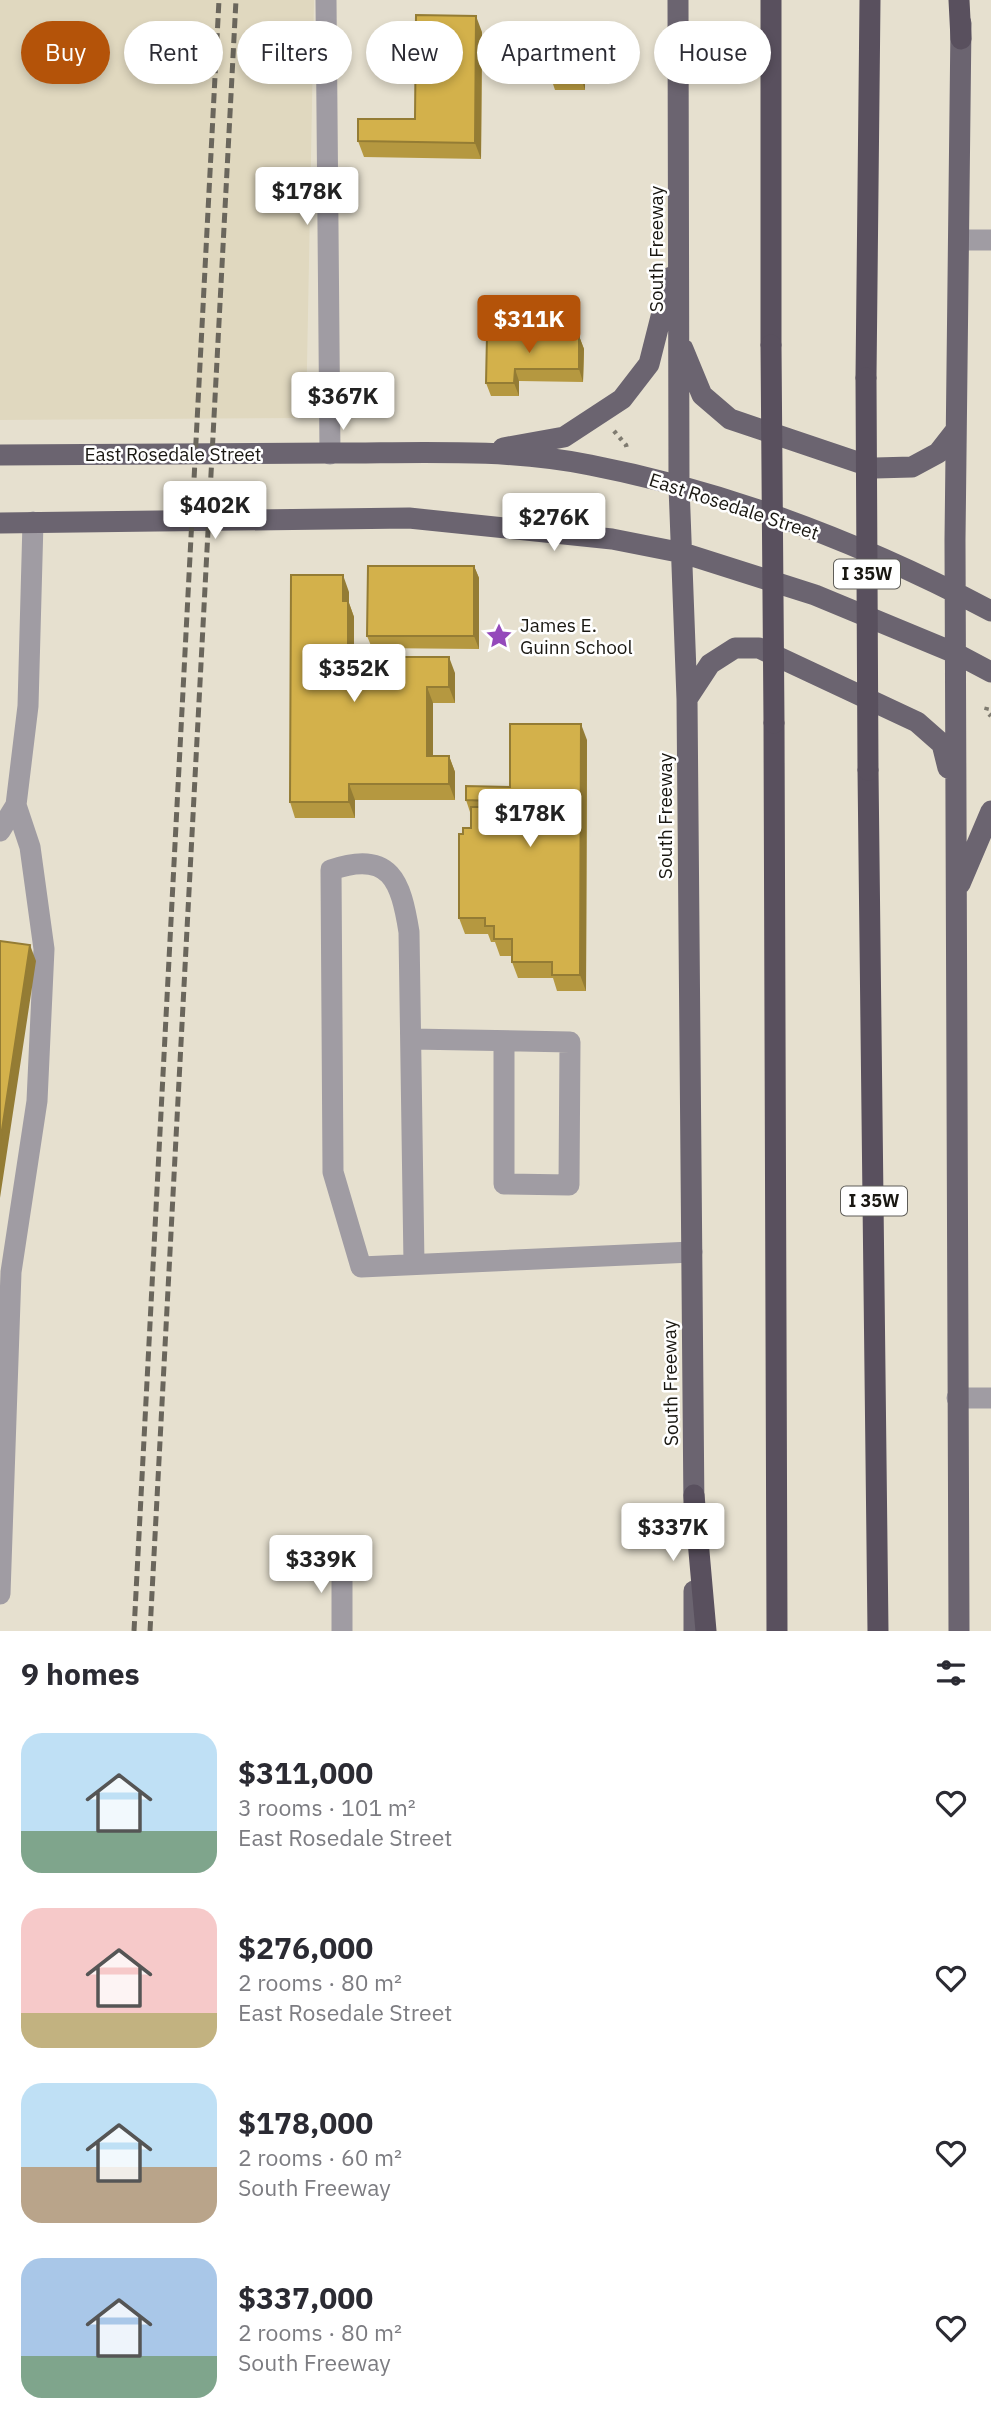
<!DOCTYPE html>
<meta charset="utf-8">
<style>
body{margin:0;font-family:"IBM Plex Sans",sans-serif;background:#f2f2f3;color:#2b2b33;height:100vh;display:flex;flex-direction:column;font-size:26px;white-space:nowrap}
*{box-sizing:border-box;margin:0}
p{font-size:23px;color:#7c7c81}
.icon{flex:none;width:38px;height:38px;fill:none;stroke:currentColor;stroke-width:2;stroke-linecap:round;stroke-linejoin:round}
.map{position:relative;height:1631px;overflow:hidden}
.drawer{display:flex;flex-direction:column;background:#fff;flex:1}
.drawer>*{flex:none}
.top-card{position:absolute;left:21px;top:21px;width:950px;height:63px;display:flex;gap:14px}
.price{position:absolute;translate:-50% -60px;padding:0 16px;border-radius:7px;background:#fff;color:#222;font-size:23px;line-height:46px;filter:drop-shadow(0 2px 4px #0008)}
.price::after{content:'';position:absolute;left:50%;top:42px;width:21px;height:16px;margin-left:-10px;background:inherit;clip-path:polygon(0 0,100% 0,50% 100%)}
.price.on{background:#b45309;color:#fff}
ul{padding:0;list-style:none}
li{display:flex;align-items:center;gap:21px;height:175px;padding:0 21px}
li span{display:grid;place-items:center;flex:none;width:196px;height:140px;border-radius:21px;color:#555}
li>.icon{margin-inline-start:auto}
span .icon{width:84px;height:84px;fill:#fffc;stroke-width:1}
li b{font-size:30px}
h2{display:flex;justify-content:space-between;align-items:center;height:84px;padding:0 21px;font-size:30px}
.chip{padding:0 24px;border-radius:32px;background:#fff;box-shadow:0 4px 10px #0003;font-size:24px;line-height:63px}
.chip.on{background:#b45309;color:#fff}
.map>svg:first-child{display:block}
.built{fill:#e0d8bf}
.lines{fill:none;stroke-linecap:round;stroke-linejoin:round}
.path{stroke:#7f7b70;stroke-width:4.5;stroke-dasharray:3.5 5;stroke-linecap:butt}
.minor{stroke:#a09ca3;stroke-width:21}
.major{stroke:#6b6470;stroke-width:21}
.highway{stroke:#59505e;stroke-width:21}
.rail{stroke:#6a665c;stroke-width:5;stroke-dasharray:10 5;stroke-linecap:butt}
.highway-bridge{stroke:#59505e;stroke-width:21}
.wall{fill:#b59840}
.shaded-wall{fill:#947c34}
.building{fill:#d3b14b;stroke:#947c34;stroke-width:2}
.labels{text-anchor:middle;stroke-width:5;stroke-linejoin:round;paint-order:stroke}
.shield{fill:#fff;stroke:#5e5d58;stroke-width:2}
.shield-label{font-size:18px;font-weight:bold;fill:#191711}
.street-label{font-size:19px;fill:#191711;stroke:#fff}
.poi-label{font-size:19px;fill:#191711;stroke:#fff;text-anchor:start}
</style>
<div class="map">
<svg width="991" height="1631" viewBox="0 0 991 1631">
<rect width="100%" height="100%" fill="#e6e0cf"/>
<!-- built -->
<path class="built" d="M0 0H314L306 418 0 420Z"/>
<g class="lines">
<!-- path -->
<path class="path" d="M614 431 626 445 627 449
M987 707 986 711 991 716"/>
<!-- minor -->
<path class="minor" d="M326 0 330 454
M959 240H991
M0 831 16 805 28 706 33 522
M411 1039 570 1042 569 1185 504 1184V1041
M414 1264 409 932C401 882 391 849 331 870L333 1172 361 1267C471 1262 582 1257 692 1252
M957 1398H991
M342 1558V1631
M0 1594 11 1272 37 1101 44 949 30 847 16 805"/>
<!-- major -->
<path class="major" d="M678 0 679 486 687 699 694 1513
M683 349 702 395 730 419 875 468 912 467 938 453 956 430
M503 448 564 437 622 399 649 364 671 277
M0 455C111 455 222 454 333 453 418 453 506 448 590 465 729 492 866 545 991 611
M0 523 409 518 612 539 683 553 815 595 955 653 991 672
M687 699 710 664 735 648H759L917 722 942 744 948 768
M960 884 991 811
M694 1591V1631
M959 1631 955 540 961 23"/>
<!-- highway -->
<path class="highway" d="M771 0V345
M959 0 961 39
M866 378 870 0
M774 723 777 1631
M868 770 878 1631
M694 1495 706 1631"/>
<!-- rail -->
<path class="rail" d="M134 1631 219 0
M150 1631 236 0"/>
<!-- highway-bridge -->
<path class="highway-bridge" d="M771 345 774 723
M866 378 868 770"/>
</g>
<!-- wall -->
<path class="wall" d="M594 28 597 37V48L600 56V71H585V90H555L552 81V54H539L536 45Z
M482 32 481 159 364 157 358 141 415 119Z
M579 336 584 349 583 382 519 381V396H491L486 383Z
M474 566 479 578V649L372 648 367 636Z
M349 592V603L354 617V657L455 673V703H433V756H449L455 772V800H355V818H295L290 802Z
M587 740 586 991H557L553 978H518L512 962V956H500L495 942H491L488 934H465L459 918 463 834 471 828V815L466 800 510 787Z"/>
<!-- shaded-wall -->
<path class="shaded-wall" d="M476 16 482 32 481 159 475 143Z
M594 28 597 37V48L600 56V71L597 63 594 47Z
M582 62 585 71V90L582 81Z
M579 336 584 349 583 382 579 369Z
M515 369 519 381V396L514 383Z
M474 566 479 578V649L474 636Z
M343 575 349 592V603L354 617V673L348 657 343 601Z
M449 657 455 673V703L449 687Z
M427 687 433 703V772L427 756Z
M581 724 587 740 586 991 580 975Z
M449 756 455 772V800L449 784Z
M349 784 355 800V818L349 802Z
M30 945 36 961 0 1198V1143Z"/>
<!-- building -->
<path class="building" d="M416 15 476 16 475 143 358 141V119H415Z
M536 27 594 28V47H597V63L582 62V81H552V45H536Z
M487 335 579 336V369H515L514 383H486Z
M368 566H474V636H367Z
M291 575H343V601H348V657H449V687H427V756H449V784H349V802H290Z
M510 724H581L580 975H552V962H512V939H494V926H485V918H459V834H463V828H471V807H492V801L466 800V786L510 787Z
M0 941 30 945 0 1143Z"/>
<!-- icons -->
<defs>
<g id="sight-bare" transform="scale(2.1)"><path d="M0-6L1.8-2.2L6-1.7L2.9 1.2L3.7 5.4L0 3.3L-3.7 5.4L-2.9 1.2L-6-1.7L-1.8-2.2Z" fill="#9449bb" stroke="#fff" stroke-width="2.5" paint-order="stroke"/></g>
</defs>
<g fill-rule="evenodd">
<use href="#sight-bare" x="499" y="636"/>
</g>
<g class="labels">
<!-- shield labels -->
<g class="shield">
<rect x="834" y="559.5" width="66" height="29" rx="5"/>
<rect x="841" y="1186.5" width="66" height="29" rx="5"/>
</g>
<g class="shield-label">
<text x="867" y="580">I 35W</text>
<text x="874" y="1207">I 35W</text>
</g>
<!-- street labels -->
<g class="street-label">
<text transform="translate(656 249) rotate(-90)" y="7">South Freeway</text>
<text x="173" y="461">East Rosedale Street</text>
<text transform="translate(734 506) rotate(18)" y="7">East Rosedale Street</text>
<text transform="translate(665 816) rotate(-90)" y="7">South Freeway</text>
<text transform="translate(670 1383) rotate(-91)" y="7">South Freeway</text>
</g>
<!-- poi labels -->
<g class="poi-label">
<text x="520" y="632">James E.<tspan x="520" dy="22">Guinn School</tspan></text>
</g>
</g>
</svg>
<b class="price" style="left:307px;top:227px">$178K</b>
<b class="price on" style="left:529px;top:355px">$311K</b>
<b class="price" style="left:343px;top:432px">$367K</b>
<b class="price" style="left:215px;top:541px">$402K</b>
<b class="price" style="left:554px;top:553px">$276K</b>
<b class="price" style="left:354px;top:704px">$352K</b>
<b class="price" style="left:530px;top:849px">$178K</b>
<b class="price" style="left:673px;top:1563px">$337K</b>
<b class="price" style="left:321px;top:1595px">$339K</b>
<div class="top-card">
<a class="chip on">Buy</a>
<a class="chip">Rent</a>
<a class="chip">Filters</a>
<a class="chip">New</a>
<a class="chip">Apartment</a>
<a class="chip">House</a>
</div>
</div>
<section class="drawer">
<h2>9 homes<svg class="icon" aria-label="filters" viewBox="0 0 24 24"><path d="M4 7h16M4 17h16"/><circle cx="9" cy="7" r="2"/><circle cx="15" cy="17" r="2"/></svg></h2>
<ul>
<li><span style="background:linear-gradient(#bfe0f5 70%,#7fa58c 0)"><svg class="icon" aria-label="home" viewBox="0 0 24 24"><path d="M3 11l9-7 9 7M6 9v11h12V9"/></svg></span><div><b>$311,000</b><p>3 rooms · 101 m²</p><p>East Rosedale Street</p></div><svg class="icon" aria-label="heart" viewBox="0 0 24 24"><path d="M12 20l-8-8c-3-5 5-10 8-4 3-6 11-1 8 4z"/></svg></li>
<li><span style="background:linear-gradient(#f6c9c9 75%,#c2b280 0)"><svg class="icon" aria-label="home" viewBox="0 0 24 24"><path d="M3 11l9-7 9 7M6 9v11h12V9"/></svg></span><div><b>$276,000</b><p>2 rooms · 80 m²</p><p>East Rosedale Street</p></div><svg class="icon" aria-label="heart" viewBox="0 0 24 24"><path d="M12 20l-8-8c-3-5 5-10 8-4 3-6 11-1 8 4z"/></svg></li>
<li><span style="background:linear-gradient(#bfe0f5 60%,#b9a48a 0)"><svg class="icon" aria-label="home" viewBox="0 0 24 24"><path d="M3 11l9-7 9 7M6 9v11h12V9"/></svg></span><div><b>$178,000</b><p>2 rooms · 60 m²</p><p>South Freeway</p></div><svg class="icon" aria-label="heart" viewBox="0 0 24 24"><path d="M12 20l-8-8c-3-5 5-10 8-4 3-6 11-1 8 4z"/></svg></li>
<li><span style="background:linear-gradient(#a9c7e8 70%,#7fa58c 0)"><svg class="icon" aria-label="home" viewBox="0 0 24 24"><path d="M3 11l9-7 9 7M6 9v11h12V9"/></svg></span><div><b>$337,000</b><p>2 rooms · 80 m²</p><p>South Freeway</p></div><svg class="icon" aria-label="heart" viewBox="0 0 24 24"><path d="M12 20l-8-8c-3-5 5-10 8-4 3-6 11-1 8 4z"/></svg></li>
</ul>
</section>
